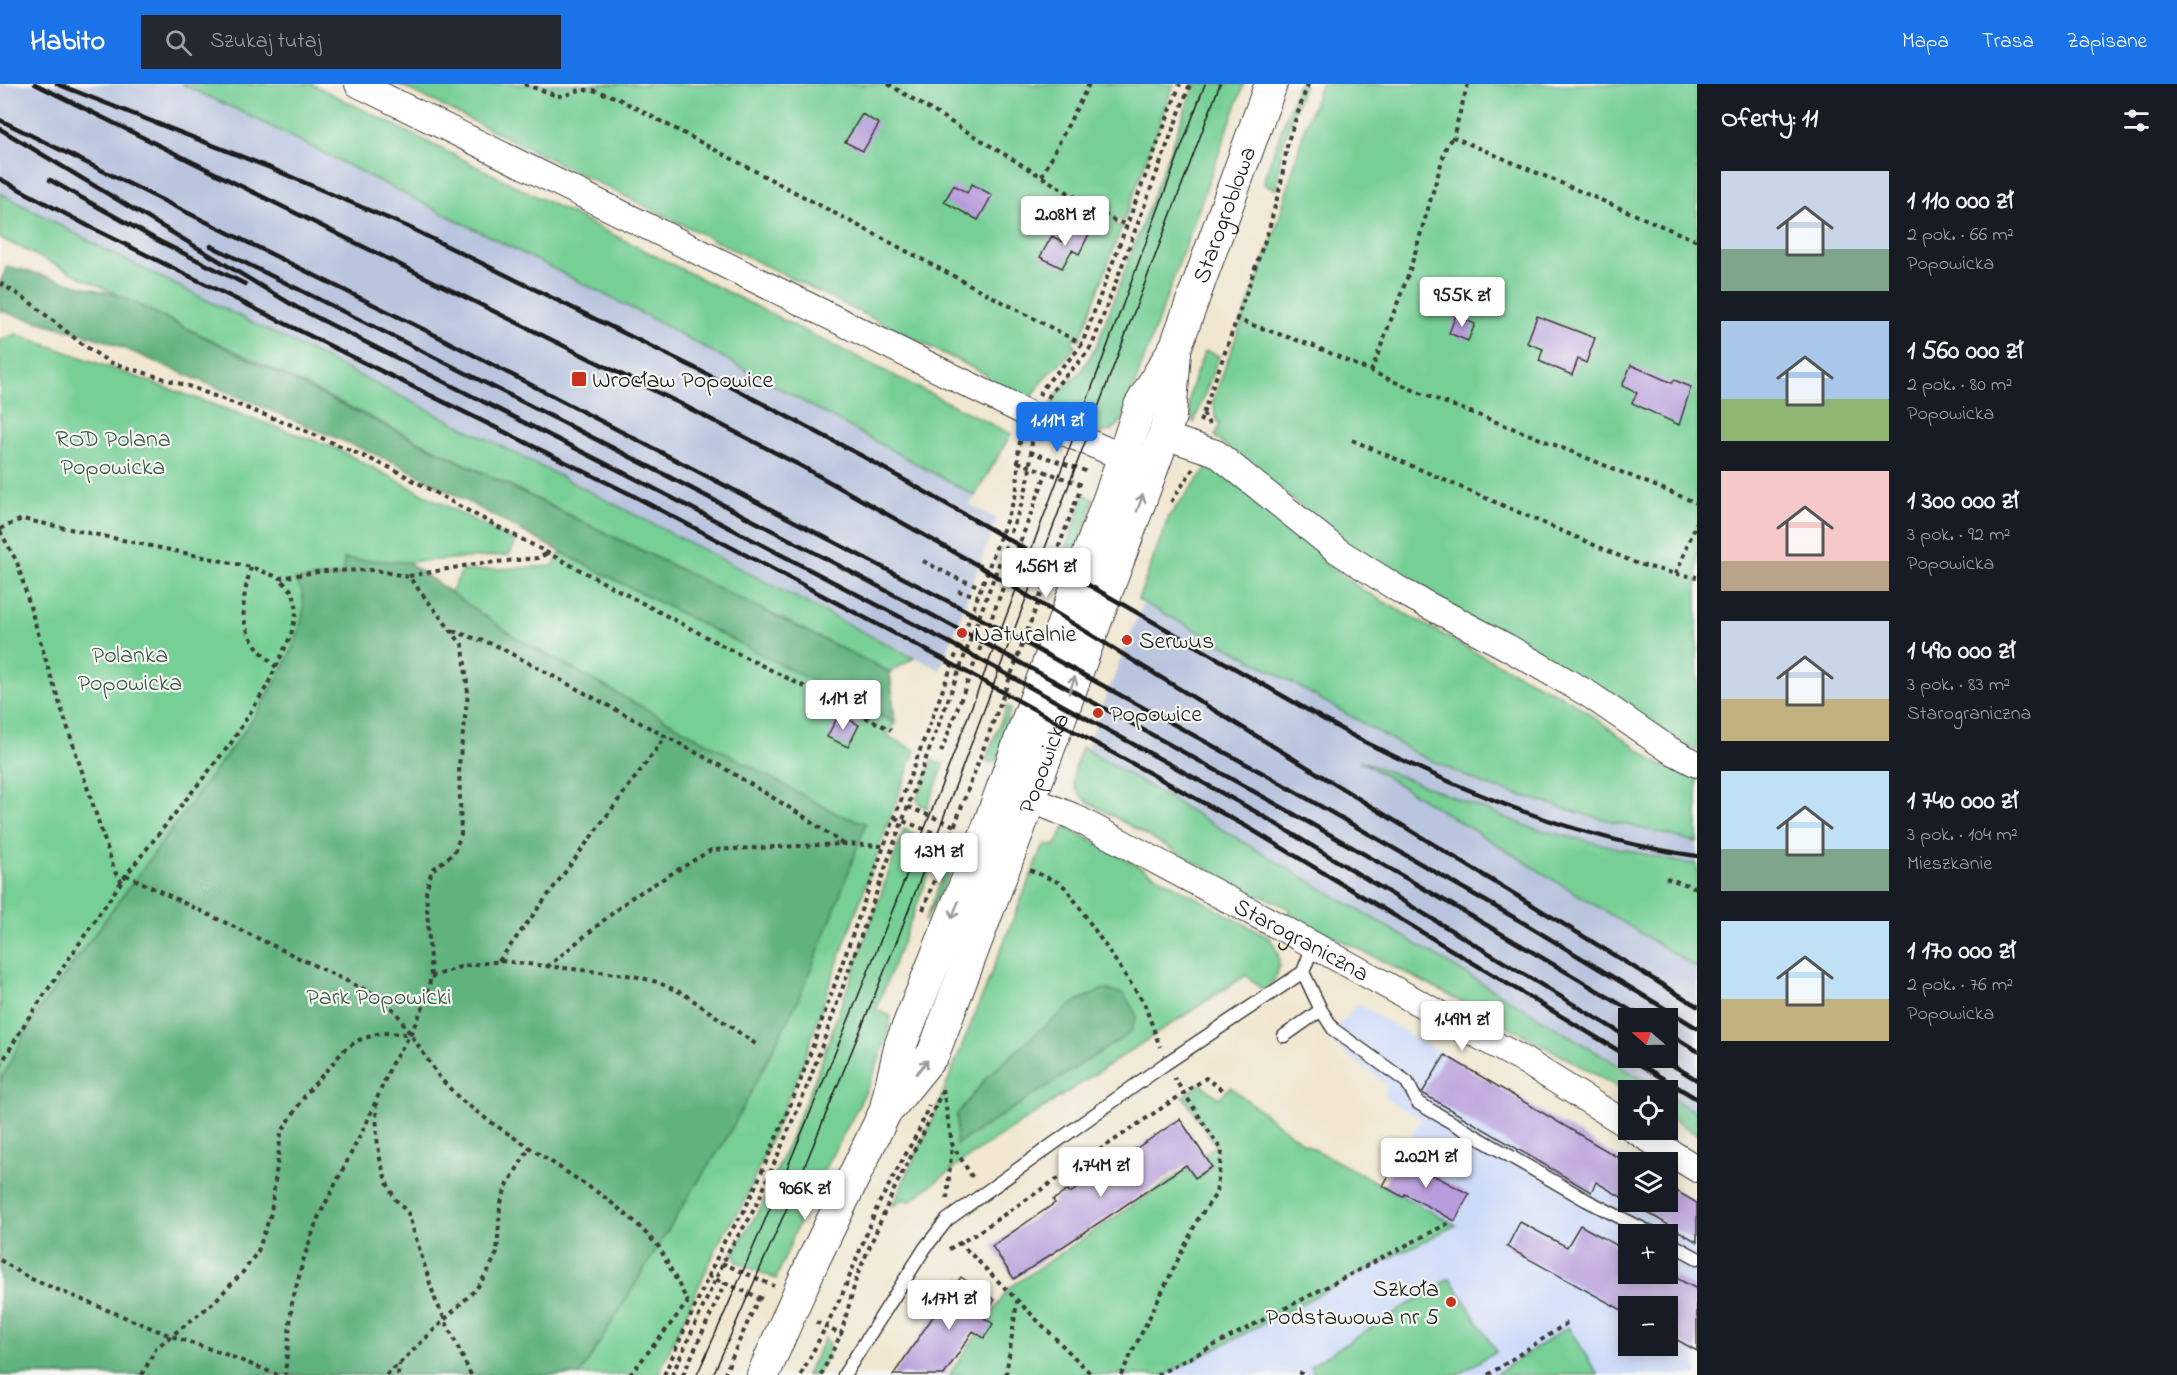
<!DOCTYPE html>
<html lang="pl">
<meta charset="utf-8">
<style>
body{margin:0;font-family:"Indie Flower",sans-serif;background:#242831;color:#f1f3f6;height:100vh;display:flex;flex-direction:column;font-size:22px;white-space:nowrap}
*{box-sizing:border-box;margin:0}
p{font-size:20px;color:#9ea1a6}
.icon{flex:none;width:33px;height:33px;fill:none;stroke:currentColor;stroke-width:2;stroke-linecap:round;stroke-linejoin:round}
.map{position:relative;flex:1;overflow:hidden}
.panel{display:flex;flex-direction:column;background:#171b24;width:480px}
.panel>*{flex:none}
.needle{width:39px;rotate:290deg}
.buttons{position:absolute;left:1618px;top:924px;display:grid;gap:12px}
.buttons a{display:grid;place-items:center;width:60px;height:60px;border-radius:0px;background:#171b24;box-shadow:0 3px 15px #0003;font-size:30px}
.price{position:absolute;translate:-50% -51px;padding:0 14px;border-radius:6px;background:#fff;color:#222;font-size:20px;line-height:39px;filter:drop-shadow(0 2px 3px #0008)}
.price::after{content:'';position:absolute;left:50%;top:36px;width:18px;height:14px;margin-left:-9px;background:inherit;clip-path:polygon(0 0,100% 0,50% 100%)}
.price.current{background:#1a73e8;color:#fff}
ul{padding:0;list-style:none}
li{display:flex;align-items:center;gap:18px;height:150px;padding:0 24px}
li span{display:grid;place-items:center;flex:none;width:168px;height:120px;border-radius:0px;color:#555}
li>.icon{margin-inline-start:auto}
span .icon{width:72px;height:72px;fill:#fffc;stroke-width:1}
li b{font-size:26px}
h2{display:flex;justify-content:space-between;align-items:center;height:72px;padding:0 24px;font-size:26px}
header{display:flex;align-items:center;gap:36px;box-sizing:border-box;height:84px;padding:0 30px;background:#1a73e8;color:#fff}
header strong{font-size:28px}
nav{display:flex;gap:33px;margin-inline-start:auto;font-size:21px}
.search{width:420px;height:54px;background:#242831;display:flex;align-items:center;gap:15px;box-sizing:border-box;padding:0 21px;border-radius:0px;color:#9ea1a6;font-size:22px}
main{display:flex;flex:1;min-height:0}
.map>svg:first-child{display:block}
.built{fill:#cddbfa;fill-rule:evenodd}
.industrial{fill:#b9c5de;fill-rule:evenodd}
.green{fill:#76cf95;stroke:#497658;stroke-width:1.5}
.forest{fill:#60b27e;stroke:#3e674d;stroke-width:1.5}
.building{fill:#b89ddc}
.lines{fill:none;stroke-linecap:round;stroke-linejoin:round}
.service-casing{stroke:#3c3a37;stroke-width:15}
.minor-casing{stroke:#3c3a37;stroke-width:28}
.tertiary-casing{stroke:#3c3a37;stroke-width:34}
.path{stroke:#3c3a37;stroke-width:4;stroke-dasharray:4.5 4.5;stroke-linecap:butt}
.service{stroke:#fff;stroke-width:12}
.minor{stroke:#fff;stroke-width:26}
.tertiary{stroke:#fff;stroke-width:32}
.tram{stroke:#1c1c1c;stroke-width:1.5}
.rail{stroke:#1c1c1c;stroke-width:4.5}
.oneway{stroke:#999}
.poi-dot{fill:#c8321e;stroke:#f6f6f2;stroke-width:2}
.labels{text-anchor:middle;stroke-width:4.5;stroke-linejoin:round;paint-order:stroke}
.street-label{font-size:24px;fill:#1c1c1c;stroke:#f6f6f2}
.poi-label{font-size:24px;fill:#1c1c1c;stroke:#f6f6f2;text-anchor:start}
.park-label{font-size:24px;fill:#3c5b46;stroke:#f6f6f2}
</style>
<header>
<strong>Habito</strong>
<div class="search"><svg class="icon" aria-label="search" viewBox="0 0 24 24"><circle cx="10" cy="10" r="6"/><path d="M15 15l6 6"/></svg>Szukaj tutaj</div>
<nav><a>Mapa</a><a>Trasa</a><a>Zapisane</a></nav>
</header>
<main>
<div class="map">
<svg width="1697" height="1291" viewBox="0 0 1697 1291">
<rect width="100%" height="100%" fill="#f6f6f2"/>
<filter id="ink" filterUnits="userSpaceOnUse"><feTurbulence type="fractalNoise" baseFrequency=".0167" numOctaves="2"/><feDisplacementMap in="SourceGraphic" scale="12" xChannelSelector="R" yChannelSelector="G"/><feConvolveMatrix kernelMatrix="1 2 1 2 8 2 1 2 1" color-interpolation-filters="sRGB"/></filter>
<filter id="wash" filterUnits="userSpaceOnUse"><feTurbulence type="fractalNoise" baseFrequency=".008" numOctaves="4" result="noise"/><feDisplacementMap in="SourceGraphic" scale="24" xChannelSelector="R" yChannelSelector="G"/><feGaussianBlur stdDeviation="1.35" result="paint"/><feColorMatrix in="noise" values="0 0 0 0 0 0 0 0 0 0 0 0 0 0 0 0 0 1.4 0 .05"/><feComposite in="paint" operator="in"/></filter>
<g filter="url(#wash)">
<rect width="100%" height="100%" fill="#f1e7d1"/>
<!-- built -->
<path class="built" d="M1358 920 1629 1080V1118L1697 1119V1291H1166L1337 1201 1456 1142 1383 1102 1421 1035 1385 1014 1386 1000 1327 955ZM1629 1150H1668V1190H1629ZM1629 1222H1668V1262H1629Z"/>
<!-- industrial -->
<path class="industrial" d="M0 0H181L242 28 651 234 975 412 970 421 997 435 940 586 495 359 106 166 0 109Z
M1143 518 1252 576 1415 669 1485 701 1590 732 1697 758V780L1678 778 1532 744 1364 678 1697 884V1029L1668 1012V1006H1660L1386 842 1086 665ZM1629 934H1668V974H1629Z"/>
<!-- green -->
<path class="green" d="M181 0H312L1011 350 975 412 651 234 242 28Z
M398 0H1174L1124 137 1116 135 1115 140 1122 142 1080 256 1074 253 1072 258 1076 261 1068 272 1044 294 1028 321 984 300 987 291Z
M1195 0H1244L1122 336C1104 364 1069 339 1046 329L1059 307 1081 287 1096 263Z
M1298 0H1304L1282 63 1276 105 1264 100 1265 92Z
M1321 0H1697V667L1407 498 1344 458 1215 353 1220 340 1216 335 1213 316 1277 142 1305 43Z
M0 109 106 166 495 359 914 574 890 588 274 286 0 154Z
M16 250 335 364 516 458 509 471 408 478 450 510 462 487 553 482 561 468 895 639 887 652 915 666 829 902 802 982 743 1121 722 1152 658 1291H0V256Z
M1205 267 1219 272 1194 339C1182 316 1196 289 1205 267Z
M1208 377 1325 468 1320 475 1366 508 1469 565 1573 618 1663 683 1667 676 1697 691V758L1590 732 1485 701 1415 669 1252 576 1138 516 1169 432 1206 385Z
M1085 410 1094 416 1078 463 1073 462 1068 475 1063 473Z
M1007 622 1011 625 1006 638 1011 641 997 676 990 679 985 677Z
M1082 663 1386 842 1660 1006H1629V1010C1517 945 1403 886 1287 830L1290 825 1265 813 1253 811 1088 718C1065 700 1074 687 1082 663Z
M932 676 944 681 927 724 920 721 917 715Z
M1359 676 1532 744 1678 778 1697 780V884Z
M1065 742 1270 854C1284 875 1282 891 1264 907L1246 891 970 1072 909 1118 905 1115 892 1122 930 1041 1038 774 1045 760 1055 762Z
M904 745 940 761 876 926 891 932C879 997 841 1051 812 1109 799 1137 788 1166 776 1195L737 1178 733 1168 761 1123 815 995Z
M955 765 962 767 924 839 953 766Z
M1201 1000 1219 1014 1230 1003 1303 1059 1456 1141 1337 1201 1165 1291H949L1009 1204 1188 1084 1195 1094 1212 1082 1204 1070 1216 1062 1183 1012Z
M1668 1012 1697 1029V1051L1668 1032Z
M1450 1194 1496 1267 1458 1291H1315L1310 1282Z
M1568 1243 1598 1291H1494Z
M825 1254 829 1260 828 1270 817 1291H806Z"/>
<!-- forest -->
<path class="forest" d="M7 182 120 212 890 588 895 639 561 468 398 380 104 256 0 227V199Z
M344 475 407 478 515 553 837 730 866 739 829 841 798 916 749 1012 725 1057 692 1107 580 1291H0V997L33 934 252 636C271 607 312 544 302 508 301 504 297 500 295 496L343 491Z
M1104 905 1124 910 1137 932 1130 949 956 1061 957 1030 988 992 1036 949 1077 917Z"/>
<g id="blocks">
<!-- building -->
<path class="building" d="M862 30 879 40 863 67 845 58Z
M972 100 992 111 978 136 944 118 954 101 967 109Z
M1072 141 1089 150 1079 170 1072 166 1062 184 1040 173 1052 152 1063 158Z
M1456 231 1475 240 1468 257 1449 249Z
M1537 232 1595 254 1586 279 1578 275 1572 291 1539 277 1543 265 1527 259Z
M1631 281 1672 299 1674 296 1691 303 1679 341 1632 319 1637 309 1622 302Z
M839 630 859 641 848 663 827 653Z
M1445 971 1629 1080V1118H1668V1102L1697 1119V1158L1596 1098 1591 1108 1422 1009Z
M1180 1035 1212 1083 1195 1094 1186 1081 1014 1195 992 1162 1055 1119 1053 1116 1068 1106 1070 1109Z
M1399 1073 1469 1110 1455 1137 1405 1110 1403 1113 1383 1102Z
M1520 1138 1567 1163 1580 1141 1629 1168V1190H1669L1697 1205V1267L1668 1251V1222H1629V1230L1507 1163Z
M961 1193 995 1216 983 1233 993 1240 984 1254 973 1247 944 1291H893L939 1224 936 1221 946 1206 950 1209Z"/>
</g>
</g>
<g filter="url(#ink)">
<use href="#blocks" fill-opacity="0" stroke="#3c3a37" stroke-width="1.5"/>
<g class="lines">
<!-- service casing -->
<g class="service-casing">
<path id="service" d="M1303 888 1321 926 1334 946 1407 998 1418 1019 1586 1116 1653 1150
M1284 952 1321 926
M1668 1158 1697 1174
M844 1291 925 1164 947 1136 1165 980 1303 888 1313 862"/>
</g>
<!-- minor casing -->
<g class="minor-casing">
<g id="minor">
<path d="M358 0 1073 352 1123 373"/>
<path d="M1164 352 1216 369 1338 467 1403 508 1507 563 1590 611 1670 666 1697 680"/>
<path id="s1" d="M1030 715 1072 732 1293 850 1525 977 1629 1042"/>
<path d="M1634 1046 1697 1085"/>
</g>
</g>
<!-- tertiary casing -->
<g class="tertiary-casing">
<g id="tertiary">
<path id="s2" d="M891 1022 933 970 1030 715 1164 352 1170 332 1175 268"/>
<path id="s3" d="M763 1291 812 1179 885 1028 901 960 985 752 1113 404 1140 322 1176 262 1271 0"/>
</g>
</g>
<!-- path -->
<path class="path" d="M524 0 557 12 566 11 580 6H593L615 13 1082 260
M888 0 1115 137 1128 141
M1468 0 1453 53 1697 157
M1042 92 1089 0
M0 199 27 216 82 260 109 278 188 302 294 342 393 385 461 423 733 567 891 646
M1235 235 1314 262 1420 309 1533 352 1697 419
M1371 288 1409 189 1447 60 1453 53
M1039 311C1050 291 1069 279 1082 260L1180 0
M1048 314C1060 293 1082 280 1093 259L1190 0
M1203 329 1210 342
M1200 338 1269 145 1281 99 1288 57 1308 0
M1352 356 1638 480 1676 490 1697 493
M1030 368 1089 388
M1018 378 1085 402
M1171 418 1193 385
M0 445 22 435 251 483 280 494 323 487 375 486 409 493 463 562 468 609 459 681 461 750 454 769 432 786 426 806 431 893 424 921 410 951 392 979 366 1040 317 1136 303 1177 292 1219 285 1291
M0 447 17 478 50 590 115 788 122 798
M923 477 956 494 981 503
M251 483C238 530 239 549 276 583
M1676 490 1697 438
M409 492 475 480 538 474 548 469
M958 507 978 512
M453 547 495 561 719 681 803 732 843 760
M941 668 1047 387
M908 723 955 742
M895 734 956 757
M1030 786 1060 799 1067 805 1144 919 1160 963
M126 791 374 910 395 927 440 994 460 1015 489 1037 603 1112 634 1137 659 1163 688 1218
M1666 794 1697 804
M923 826 1080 406
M499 877 666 652
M547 883 631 814 711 766 843 760 884 762
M431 893 463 882 502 877 634 892 657 898 684 910 757 961
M0 982 27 936 126 791 231 659 267 602 291 551 297 526 293 508 280 495
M943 1005 952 1060 974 1096
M376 1019 377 1054 380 1075 386 1097 395 1115 408 1129 435 1215 471 1291
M947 1115 952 1060
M959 1158 1092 1291
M949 1165 974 1151 1206 994 1222 1006
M0 1176 29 1194 171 1252 225 1270 278 1291
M722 1179 774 1202
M708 1192 765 1216
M816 1238 842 1251
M142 1291 156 1264 212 1220 243 1188 258 1167 271 1129 281 1049 306 1010 345 965 359 956 380 949 409 950
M386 1291 399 1280 477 1204 488 1187 497 1169 500 1122 506 1103 530 1063
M398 1291 399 1280
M630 1291 688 1218
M664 1291 725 1156 743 1129 757 1099 800 998 884 762 1014 416C1021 396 1015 374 1021 354
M672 1291 730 1164 749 1135 759 1115 809 998 892 765 1023 416 1029 393 1032 357
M683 1291 725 1199
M724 1291 759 1213
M801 1291 842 1211 878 1121 919 1046 929 1021
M821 1291 841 1250 857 1192 896 1101 924 1048 944 1003
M1006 1291 1017 1218
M1121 1291 1198 1135 1216 1110 1222 1067 1174 994
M1157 1291 1449 1139
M1299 1291 1302 1287
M1488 1291 1567 1239"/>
<!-- service -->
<use href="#service" class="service"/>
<!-- minor -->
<use href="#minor" class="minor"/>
<!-- tertiary -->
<use href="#tertiary" class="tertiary"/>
<!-- tram -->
<path class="tram" d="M697 1291C887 869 1043 433 1205 0
M713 1291 794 1108 898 854 1220 0"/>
<!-- rail -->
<path class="rail" d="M35 0 681 320 803 383 979 482 1697 922
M57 0 268 83 406 142 693 283 864 373 1355 653C1464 708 1576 755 1697 772
M0 36 431 249 963 525 1268 692 1522 838 1697 944
M0 45 296 223 636 395 950 559 1258 729 1629 954
M0 95 92 144 630 410 943 575 1249 744 1629 973
M50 96 157 156 245 200
M211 162C698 402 1179 654 1643 934
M1668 949 1697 967
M1629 974 1697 1015
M1661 974 1697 996"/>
</g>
<!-- one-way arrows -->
<defs><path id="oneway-shaft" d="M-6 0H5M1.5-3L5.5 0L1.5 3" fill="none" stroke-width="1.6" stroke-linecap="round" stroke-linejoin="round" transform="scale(1.5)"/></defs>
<g class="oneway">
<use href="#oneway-shaft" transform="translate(1140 419) rotate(-70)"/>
<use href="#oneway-shaft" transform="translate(1072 601) rotate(-70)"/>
<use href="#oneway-shaft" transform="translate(955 826) rotate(112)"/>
<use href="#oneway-shaft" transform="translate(922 983) rotate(-51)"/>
</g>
</g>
<!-- markers -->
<g class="poi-dot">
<rect x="571" y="287" width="16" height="16" rx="3"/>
<circle cx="962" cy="549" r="6"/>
<circle cx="1127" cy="556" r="6"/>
<circle cx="1098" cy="629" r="6"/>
<circle cx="1451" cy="1218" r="6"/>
</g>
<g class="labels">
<!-- street labels -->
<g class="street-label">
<text dy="8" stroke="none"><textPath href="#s3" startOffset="1251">Starogroblowa</textPath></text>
<text dy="8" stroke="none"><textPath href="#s2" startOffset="378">Popowicka</textPath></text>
<text dy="8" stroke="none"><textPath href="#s1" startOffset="306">Starograniczna</textPath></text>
</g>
<!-- poi labels -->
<g class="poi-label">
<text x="592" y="303">Wrocław Popowice</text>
<text x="974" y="557">Naturalnie</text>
<text x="1139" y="564">Serwus</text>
<text x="1110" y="637">Popowice</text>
<text x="1439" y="1212" text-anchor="end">Szkoła<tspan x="1439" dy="28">Podstawowa nr 5</tspan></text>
</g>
<!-- park labels -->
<g class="park-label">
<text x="113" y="362">ROD Polana<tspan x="113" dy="28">Popowicka</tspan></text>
<text x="130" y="578">Polanka<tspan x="130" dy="28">Popowicka</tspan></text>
<text x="379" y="920">Park Popowicki</text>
</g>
</g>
</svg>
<div class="buttons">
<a><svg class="needle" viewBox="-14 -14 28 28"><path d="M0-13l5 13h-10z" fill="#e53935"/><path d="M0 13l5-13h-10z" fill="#9ea1a6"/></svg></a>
<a><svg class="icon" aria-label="locate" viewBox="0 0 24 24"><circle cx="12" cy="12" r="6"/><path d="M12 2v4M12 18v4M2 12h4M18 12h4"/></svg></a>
<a><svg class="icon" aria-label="layers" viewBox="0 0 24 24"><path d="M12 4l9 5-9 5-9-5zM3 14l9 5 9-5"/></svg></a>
<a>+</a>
<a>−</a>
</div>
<b class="price" style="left:1065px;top:163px">2.08M zł</b>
<b class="price" style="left:1462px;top:244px">955K zł</b>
<b class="price current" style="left:1057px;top:369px">1.11M zł</b>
<b class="price" style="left:1046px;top:515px">1.56M zł</b>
<b class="price" style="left:843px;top:647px">1.1M zł</b>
<b class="price" style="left:939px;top:800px">1.3M zł</b>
<b class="price" style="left:1462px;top:968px">1.49M zł</b>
<b class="price" style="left:1426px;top:1105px">2.02M zł</b>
<b class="price" style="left:1101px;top:1114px">1.74M zł</b>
<b class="price" style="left:805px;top:1137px">906K zł</b>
<b class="price" style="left:949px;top:1247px">1.17M zł</b>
</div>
<section class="panel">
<h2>Oferty: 11<svg class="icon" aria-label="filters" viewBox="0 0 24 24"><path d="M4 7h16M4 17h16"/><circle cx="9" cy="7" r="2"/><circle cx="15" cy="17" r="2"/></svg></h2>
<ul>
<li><span style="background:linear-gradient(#c9d6e8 65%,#7fa58c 0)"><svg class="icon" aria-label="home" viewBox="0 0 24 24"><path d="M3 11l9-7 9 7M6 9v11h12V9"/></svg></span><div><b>1 110 000 zł</b><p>2 pok. · 66 m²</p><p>Popowicka</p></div></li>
<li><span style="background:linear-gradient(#a9c7e8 65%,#8fb573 0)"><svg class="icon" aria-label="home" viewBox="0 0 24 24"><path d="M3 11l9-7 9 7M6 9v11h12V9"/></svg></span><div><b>1 560 000 zł</b><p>2 pok. · 80 m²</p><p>Popowicka</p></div></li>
<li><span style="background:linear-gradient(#f6c9c9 75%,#b9a48a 0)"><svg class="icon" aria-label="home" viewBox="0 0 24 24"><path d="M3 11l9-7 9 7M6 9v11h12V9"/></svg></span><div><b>1 300 000 zł</b><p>3 pok. · 92 m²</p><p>Popowicka</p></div></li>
<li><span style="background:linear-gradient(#c9d6e8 65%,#c2b280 0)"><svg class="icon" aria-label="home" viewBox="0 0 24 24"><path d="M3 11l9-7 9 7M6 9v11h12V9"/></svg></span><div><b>1 490 000 zł</b><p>3 pok. · 83 m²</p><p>Starograniczna</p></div></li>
<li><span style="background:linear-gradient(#bfe0f5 65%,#7fa58c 0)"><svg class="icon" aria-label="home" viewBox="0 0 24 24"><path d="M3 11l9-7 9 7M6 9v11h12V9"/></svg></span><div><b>1 740 000 zł</b><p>3 pok. · 104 m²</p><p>Mieszkanie</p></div></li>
<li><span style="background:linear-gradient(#bfe0f5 65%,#c2b280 0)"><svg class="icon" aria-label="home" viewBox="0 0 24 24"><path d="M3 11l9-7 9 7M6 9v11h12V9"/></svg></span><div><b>1 170 000 zł</b><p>2 pok. · 76 m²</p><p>Popowicka</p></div></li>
</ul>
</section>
</main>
